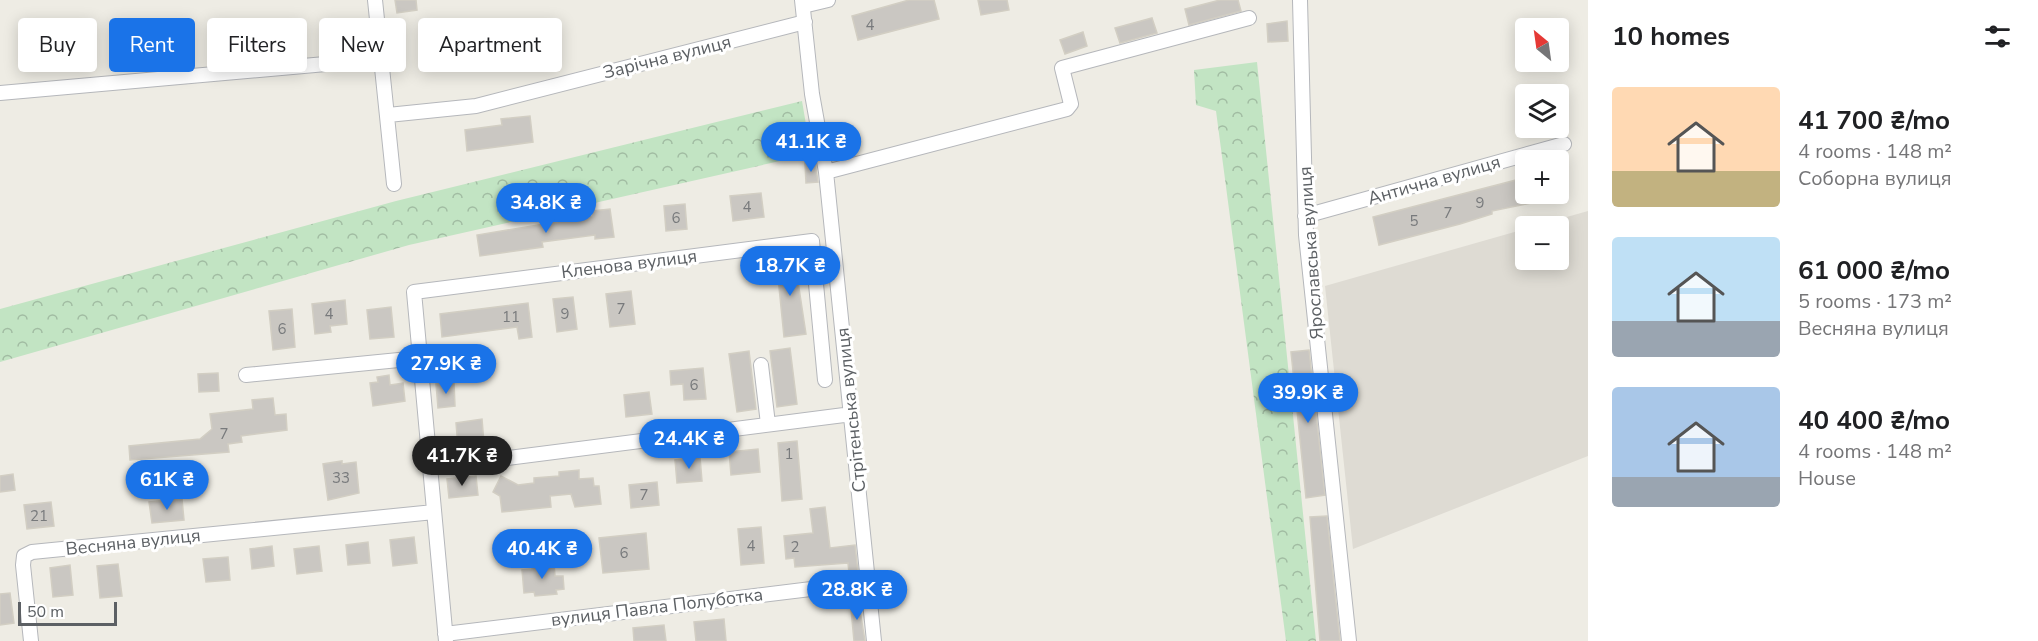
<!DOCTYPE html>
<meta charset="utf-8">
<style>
body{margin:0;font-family:"Nunito Sans",sans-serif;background:#f6f6f6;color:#202124;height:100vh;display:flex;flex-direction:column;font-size:22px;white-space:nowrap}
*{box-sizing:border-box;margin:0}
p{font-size:20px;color:#757577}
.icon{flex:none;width:33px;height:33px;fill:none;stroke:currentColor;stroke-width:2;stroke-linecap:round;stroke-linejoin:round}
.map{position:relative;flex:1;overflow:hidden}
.panel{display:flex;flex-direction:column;background:#fff;width:450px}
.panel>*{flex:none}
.banner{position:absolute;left:18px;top:18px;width:570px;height:54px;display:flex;gap:12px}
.needle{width:39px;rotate:331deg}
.fabs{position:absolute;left:1515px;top:18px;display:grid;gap:12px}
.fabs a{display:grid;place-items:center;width:54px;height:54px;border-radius:6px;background:#fff;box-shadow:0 3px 15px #0003;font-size:30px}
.scale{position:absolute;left:18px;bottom:15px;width:99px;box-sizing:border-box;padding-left:6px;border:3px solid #5c6064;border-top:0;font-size:16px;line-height:21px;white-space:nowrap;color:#5c6064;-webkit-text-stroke:4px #fff;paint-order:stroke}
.price{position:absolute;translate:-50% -51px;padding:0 14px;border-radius:21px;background:#1a73e8;color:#fff;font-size:20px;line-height:39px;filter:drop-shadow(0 2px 3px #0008)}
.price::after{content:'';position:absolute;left:50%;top:36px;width:18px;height:14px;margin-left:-9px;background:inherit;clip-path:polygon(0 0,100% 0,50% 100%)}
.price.selected{background:#222;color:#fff}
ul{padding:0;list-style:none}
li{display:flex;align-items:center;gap:18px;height:150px;padding:0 24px}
li span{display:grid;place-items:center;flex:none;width:168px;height:120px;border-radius:6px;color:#555}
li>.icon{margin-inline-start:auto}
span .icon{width:72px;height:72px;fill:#fffc;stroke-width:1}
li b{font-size:26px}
h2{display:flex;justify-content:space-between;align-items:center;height:72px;padding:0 24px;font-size:26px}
.pill{padding:0 21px;border-radius:6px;background:#fff;box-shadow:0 3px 15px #0003;font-size:21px;line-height:54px}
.pill.selected{background:#1a73e8;color:#fff}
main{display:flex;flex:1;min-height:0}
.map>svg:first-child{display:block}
.education{fill:#dedbd3}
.forest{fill:url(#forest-crowns)}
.building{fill:#cac7c2;stroke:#d2cec3;stroke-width:1.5}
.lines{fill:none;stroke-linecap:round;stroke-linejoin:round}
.minor-casing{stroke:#b5b7bb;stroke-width:16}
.minor{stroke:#fff;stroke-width:14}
.labels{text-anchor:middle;stroke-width:6;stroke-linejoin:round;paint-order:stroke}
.number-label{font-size:15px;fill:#787a7c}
.street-label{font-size:18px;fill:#5c6064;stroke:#fff}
</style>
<main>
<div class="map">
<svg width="1588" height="641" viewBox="0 0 1588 641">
<defs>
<pattern id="forest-crowns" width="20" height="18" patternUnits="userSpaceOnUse" patternTransform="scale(1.5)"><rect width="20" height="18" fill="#c2e4c3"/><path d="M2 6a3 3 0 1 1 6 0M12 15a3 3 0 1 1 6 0" fill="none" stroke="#a1bca2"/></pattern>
</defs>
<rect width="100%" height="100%" fill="#eeece4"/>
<!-- education -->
<path class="education" d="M1588 211V456L1353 549 1325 286 1525 229 1526 260H1558V226H1535Z"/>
<!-- forest -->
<path class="forest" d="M1257 62 1316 641H1286L1216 111 1196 105 1194 70Z
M802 101 811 154 409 245 0 362V309L396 201Z"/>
<!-- building -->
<path class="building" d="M395 0H416L417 10 397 13Z
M909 0H934L939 19 858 40 852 16Z
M978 0H1007L1009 10 981 15Z
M1220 0H1238L1241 11 1189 25 1185 9Z
M1152 18 1157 33 1120 43 1115 28Z
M1287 21 1288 41 1268 42 1267 24Z
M1083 32 1087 46 1065 54 1060 40Z
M530 116 533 142 467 151 465 130 502 125 501 119Z
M815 162 818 182 806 183 805 163Z
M1520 179 1525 194H1554L1555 198 1492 211V214L1460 224 1379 245 1373 217Z
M761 193 764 217 733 221 730 196Z
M685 204 687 229 666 231 664 206Z
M610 209 614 237 595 239V235L542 242 543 247 480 256 477 235 593 216 592 211Z
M794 255 806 334 784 337 776 257Z
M631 291 635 324 610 327 606 294Z
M573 297 577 329 557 332 553 299Z
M345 300 347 324 330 326 331 332 315 334 312 304Z
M528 303 532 337 519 339 517 327 442 337 440 314Z
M391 307 394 337 370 339 367 310Z
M292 309 295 347 273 350 269 311Z
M790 348 797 404 777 407 770 351Z
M1309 350 1325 495 1306 498 1291 352Z
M749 351 756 409 737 412 729 354Z
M703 368 706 399 684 400 683 384 671 385 670 371Z
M218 373 219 391 199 392 198 374Z
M389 375 390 385 403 383 405 401 373 406 370 383 378 382 377 377Z
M454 383 455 406 438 408 436 384Z
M649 392 652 414 626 417 624 395Z
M273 398 275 415 286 414 287 430 241 436 242 442 228 444 229 452 130 460 129 446 200 439 212 429 210 414 253 409 252 400Z
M482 419 484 443 458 447 456 423Z
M797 441 802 499 782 501 778 443Z
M758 449 760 472 731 475 729 452Z
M700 457 702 481 677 483 675 460Z
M342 461V464L356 462 359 493 328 500 323 464Z
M579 470V479L593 478 594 486H599L601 504 575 507 571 494 550 496 551 507 502 512 500 496 493 492 501 476 518 485 534 483V478L559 476V472Z
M13 474 15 490 0 492V476Z
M476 476 478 495 449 498 447 479Z
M657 482 659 505 631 508 629 485Z
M182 499 184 520 152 523 149 502Z
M51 502 54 526 27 529 24 505Z
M825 507 830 548 855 545 858 572 849 573 848 563 795 567 794 558 786 559 784 536 813 533 810 509Z
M1327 516 1340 641H1320L1310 517Z
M761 527 764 563 741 565 738 529Z
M646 533 649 569 603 573 599 538Z
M414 537 417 563 393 566 390 540Z
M368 542 370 563 348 565 346 545Z
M272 546 274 566 252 569 250 549Z
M319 546 322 571 297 574 294 549Z
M228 557 230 580 206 582 203 559Z
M554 563 555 576H563L564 589 556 590 557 594 535 596 534 592 524 593 522 570 532 569V565Z
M118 564 122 596 100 598 97 566Z
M70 565 73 595 53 597 50 568Z
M10 593 14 623 0 625V594Z
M858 598 864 635 865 641H854L850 599Z
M724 619 726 641H696L694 622Z
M664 625 666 641H634L633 628Z"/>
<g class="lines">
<!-- minor casing -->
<g class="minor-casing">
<path id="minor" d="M375 0 394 184
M802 0 812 94 826 172 874 641
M1300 0 1306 235 1349 641
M803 6 828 0
M0 93 382 59
M388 115 476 106 805 22
M826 172 1067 109 1071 104 1062 68 1249 18
M1305 216 1564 144
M761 365 768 424
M246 375 419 358
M430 468 852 414
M445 634 868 582
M31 641 23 565 24 556 32 552 434 512
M446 641 414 292 812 241 825 380"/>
</g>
<!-- minor -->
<use href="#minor" class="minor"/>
</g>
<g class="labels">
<!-- number labels -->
<g class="number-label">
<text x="870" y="30">4</text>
<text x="1480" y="208">9</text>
<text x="747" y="212">4</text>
<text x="1448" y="218">7</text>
<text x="676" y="223">6</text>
<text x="1414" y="226">5</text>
<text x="621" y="314">7</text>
<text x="329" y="319">4</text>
<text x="565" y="319">9</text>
<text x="511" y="322">11</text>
<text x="282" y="334">6</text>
<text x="694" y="390">6</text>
<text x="224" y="439">7</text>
<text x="789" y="459">1</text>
<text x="341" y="483">33</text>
<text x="644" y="500">7</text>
<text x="39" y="521">21</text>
<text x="751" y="551">4</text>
<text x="795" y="552">2</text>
<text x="624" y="558">6</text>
</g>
<!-- street labels -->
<g class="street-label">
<text transform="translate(667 57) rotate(-14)" y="6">Зарічна вулиця</text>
<text transform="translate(1434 180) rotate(-16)" y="6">Антична вулиця</text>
<text transform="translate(1311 253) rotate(-94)" y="6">Ярославська вулиця</text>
<text transform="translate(629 264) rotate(-7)" y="6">Кленова вулиця</text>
<text transform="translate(851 410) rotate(-96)" y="6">Стрітенська вулиця</text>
<text transform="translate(133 542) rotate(-6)" y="6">Весняна вулиця</text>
<text transform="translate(657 607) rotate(-7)" y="6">вулиця Павла Полуботка</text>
</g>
</g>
</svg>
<div class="fabs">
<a><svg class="needle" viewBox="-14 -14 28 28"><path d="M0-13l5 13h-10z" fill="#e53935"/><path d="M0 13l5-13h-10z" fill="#757577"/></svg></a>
<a><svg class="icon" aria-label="layers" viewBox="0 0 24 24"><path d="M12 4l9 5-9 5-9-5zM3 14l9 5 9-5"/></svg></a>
<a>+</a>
<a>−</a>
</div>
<div class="scale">50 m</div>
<b class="price" style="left:811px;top:173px">41.1K ₴</b>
<b class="price" style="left:546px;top:234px">34.8K ₴</b>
<b class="price" style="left:790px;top:297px">18.7K ₴</b>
<b class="price" style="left:446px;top:395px">27.9K ₴</b>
<b class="price" style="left:1308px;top:424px">39.9K ₴</b>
<b class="price" style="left:689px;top:470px">24.4K ₴</b>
<b class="price selected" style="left:462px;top:487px">41.7K ₴</b>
<b class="price" style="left:167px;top:511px">61K ₴</b>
<b class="price" style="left:542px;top:580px">40.4K ₴</b>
<b class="price" style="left:857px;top:621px">28.8K ₴</b>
<div class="banner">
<a class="pill">Buy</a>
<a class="pill selected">Rent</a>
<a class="pill">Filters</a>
<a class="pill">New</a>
<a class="pill">Apartment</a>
</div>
</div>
<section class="panel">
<h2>10 homes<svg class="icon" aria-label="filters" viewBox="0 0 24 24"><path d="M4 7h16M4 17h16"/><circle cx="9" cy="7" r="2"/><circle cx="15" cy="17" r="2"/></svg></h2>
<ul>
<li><span style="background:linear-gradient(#ffd9b3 70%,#c2b280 0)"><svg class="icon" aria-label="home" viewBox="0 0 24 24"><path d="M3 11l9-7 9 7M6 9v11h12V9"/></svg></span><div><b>41 700 ₴/mo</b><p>4 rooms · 148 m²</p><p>Соборна вулиця</p></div></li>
<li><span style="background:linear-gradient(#bfe0f5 70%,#9aa5b1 0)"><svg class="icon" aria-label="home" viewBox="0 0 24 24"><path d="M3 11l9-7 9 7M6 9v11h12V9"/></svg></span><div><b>61 000 ₴/mo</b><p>5 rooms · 173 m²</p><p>Весняна вулиця</p></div></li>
<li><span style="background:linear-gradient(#a9c7e8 75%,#9aa5b1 0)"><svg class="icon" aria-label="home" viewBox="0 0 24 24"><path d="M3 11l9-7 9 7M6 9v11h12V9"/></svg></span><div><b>40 400 ₴/mo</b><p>4 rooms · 148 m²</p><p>House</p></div></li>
</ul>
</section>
</main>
